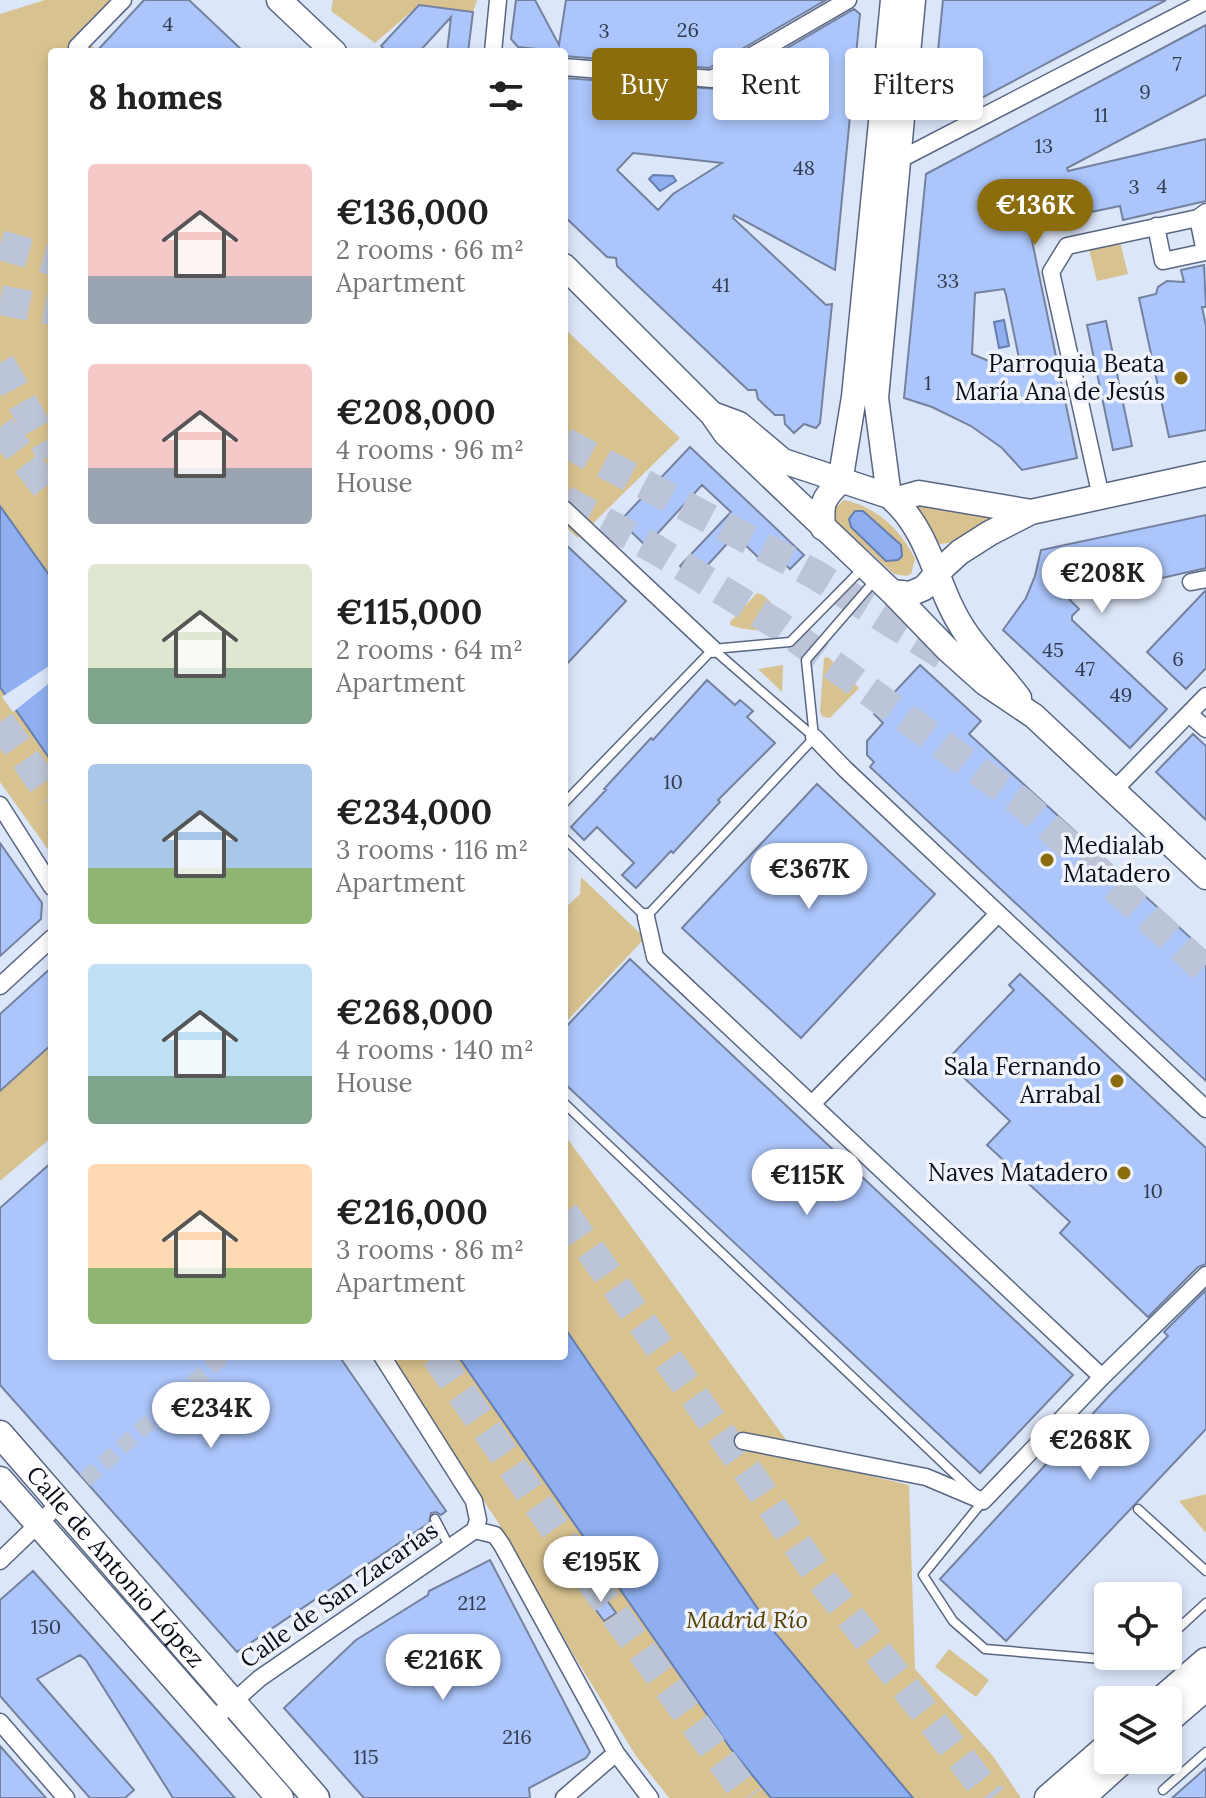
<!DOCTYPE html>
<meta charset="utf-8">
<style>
body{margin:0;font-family:Lora,serif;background:#f2f2f2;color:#222;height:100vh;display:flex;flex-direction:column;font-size:30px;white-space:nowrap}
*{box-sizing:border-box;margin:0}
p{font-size:26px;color:#767676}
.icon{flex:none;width:44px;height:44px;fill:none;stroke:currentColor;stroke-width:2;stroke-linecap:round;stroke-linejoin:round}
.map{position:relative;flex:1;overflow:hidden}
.drawer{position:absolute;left:48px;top:48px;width:520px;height:1312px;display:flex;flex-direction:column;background:#fff;border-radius:8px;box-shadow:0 4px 12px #0003}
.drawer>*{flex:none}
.hud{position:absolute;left:592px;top:48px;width:494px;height:72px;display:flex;gap:16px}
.controls{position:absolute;left:1094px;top:1582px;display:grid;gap:16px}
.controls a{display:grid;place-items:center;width:88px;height:88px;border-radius:8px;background:#fff;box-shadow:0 4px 12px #0003;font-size:40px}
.price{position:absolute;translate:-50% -68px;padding:0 18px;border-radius:28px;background:#fff;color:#222;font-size:26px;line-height:52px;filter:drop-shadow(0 2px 4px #0008)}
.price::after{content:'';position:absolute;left:50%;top:48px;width:24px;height:18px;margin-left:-12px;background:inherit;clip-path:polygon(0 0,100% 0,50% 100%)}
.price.current{background:#8c6d0e;color:#fff}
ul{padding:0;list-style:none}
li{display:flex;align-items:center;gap:24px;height:200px;padding:0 40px}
li span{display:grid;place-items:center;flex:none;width:224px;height:160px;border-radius:8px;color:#555}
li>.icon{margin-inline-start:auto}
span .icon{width:96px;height:96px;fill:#fffc;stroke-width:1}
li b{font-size:34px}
h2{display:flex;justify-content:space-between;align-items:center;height:96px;padding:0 40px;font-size:34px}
.chip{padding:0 28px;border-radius:8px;background:#fff;box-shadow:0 4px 12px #0003;font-size:28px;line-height:72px}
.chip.current{background:#8c6d0e;color:#fff}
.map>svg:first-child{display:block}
.green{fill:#d8c28f}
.water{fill:#8faff0;stroke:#667eaf;stroke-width:2}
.pier{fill:#dce6f9}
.building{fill:#acc6fb;stroke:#74829f;stroke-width:2;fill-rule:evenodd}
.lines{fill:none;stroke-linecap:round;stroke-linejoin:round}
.street-tunnel{stroke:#bcc5d7;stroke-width:16;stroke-dasharray:16 8;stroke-linecap:butt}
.highway-tunnel{stroke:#bcc5d7;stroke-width:30;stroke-dasharray:30 15;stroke-linecap:butt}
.lane-casing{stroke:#596682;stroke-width:11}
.street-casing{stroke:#596682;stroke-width:19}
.secondary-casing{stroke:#596682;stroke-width:27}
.primary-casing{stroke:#596682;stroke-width:29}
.lane{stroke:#fff;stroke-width:8}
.street{stroke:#fff;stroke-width:16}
.secondary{stroke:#fff;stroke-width:24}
.primary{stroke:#fff;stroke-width:26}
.poi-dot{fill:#8c6d0e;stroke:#f0f3fa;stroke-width:3}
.labels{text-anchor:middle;stroke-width:7;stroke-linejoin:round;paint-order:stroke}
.number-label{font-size:20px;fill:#313b51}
.poi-label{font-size:24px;fill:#080d18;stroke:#f0f3fa;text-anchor:end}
.street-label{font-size:24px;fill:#080d18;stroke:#f0f3fa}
.park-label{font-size:24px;font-style:italic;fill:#564101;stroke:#f0f3fa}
</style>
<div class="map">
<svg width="1206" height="1798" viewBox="0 0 1206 1798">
<rect width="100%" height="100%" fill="#dce6f9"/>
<!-- green -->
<path class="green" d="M45 0H112L82 36 98 52H52V855L0 782V14Z
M333 0H477L473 12 419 5 375 43 331 11Z
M1120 242 1128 274 1097 281 1089 249Z
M564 328 680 438 578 538 564 525Z
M844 500C876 506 901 530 915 559L911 574 906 576 894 574 836 521 835 508Z
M917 506 993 513V517L949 543 940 544 933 538Z
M757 593 763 595 788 619 787 624C768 632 750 632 730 625V622Z
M828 657 859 688 830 718 823 717 820 712 824 658Z
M783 665 782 692 758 669Z
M581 877 645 938 564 1024V909L580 894Z
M52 1043V1137L0 1181V1091Z
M564 1134 800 1459 909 1485 915 1669 993 1756 1021 1798H669L636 1756 573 1654 496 1519 441 1439 389 1356H564Z
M1206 1494V1533L1179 1501Z
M949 1649 989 1680 976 1697 935 1667Z"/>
<!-- water -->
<path class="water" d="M653 175 673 176 676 181 660 191 649 179Z
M1004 320 1009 346 999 348 994 322Z
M0 506 52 579V762L0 687Z
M855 511H863L901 545 902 556 898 560 886 561 851 527 849 519Z
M564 1327 771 1628 913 1798H771L731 1749 458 1356H564Z"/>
<!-- pier -->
<path class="pier" d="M52 664V681L13 712 2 697Z"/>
<!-- building -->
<path class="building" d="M144 0H189L244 52H96Z
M516 0H535L559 45 566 0H826L709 68 564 56V52L518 47 511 39Z
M943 0H1166L942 119 932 112Z
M419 5 473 12 468 52H447L451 17 419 52H388L381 46Z
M854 9 860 14 835 270 734 215 733 218 826 305 832 304 820 423 816 428 804 424 794 433 785 424 784 415H775L758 399 756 390H748L617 266 616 258 607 257 564 216V78L717 89ZM633 153 722 163 673 194 658 210 617 170Z
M1206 25V95L1067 168 1068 171 1206 139V201L1123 220 1120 206 1091 212 1089 203 1031 236 1077 458 1022 470 1002 448 971 426 932 407 904 398 926 174ZM1004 289 1006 295 1021 368 996 364 972 354 975 293Z
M1204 265 1206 307H1202L1206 326V430L1169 437 1139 298 1156 294 1158 287 1167 281 1184 282 1181 270Z
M1106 321 1132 446 1113 450 1087 325Z
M690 447 804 555 790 569 771 551 762 561 735 535 694 580 680 566 731 512 702 485 646 546 620 521Z
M1206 515V568L1069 599 1079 609 1072 616V620L1167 709 1130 748 1003 630 1026 598 1035 576 1041 550Z
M564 543 626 601 564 667Z
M1206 590V668L1186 689 1147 652Z
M920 665 981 721 969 734 1206 952V1081L870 767 874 762 867 755V741L883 723 874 714Z
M707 680 735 705 740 700 753 711 747 717 775 743 718 800 720 802 673 853 671 851 636 888 622 875 634 863 597 827 584 840 571 827 606 790 604 789 651 738 653 740Z
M1193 734 1206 746V820L1156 772Z
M817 784 935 894 801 1038 682 928Z
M0 843 42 903 41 919 0 956Z
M630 959 1073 1375 980 1473 564 1083V1029Z
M52 967V1044L0 1091V1014Z
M1020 974 1206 1148V1264L1198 1267 1148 1317 1060 1233 1070 1222 987 1145 1010 1121 946 1061 1014 990 1009 985Z
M52 1162V1356H339L446 1511 441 1515 436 1512 431 1513 429 1523 237 1652 0 1385V1208Z
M1206 1290V1429L1006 1641 940 1579 1110 1395 1168 1336 1164 1332Z
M490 1560 590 1752 586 1758 529 1788 530 1798H364L284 1708 356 1640 428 1595 429 1591Z
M33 1571 197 1755 235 1798H173L86 1660 80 1655 37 1679 134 1790 125 1798H90L0 1696V1600Z
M598 1588 616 1613 604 1621 586 1596Z
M0 1746 46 1798H0Z
M1206 1768V1798H1172Z"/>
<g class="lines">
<!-- street-tunnel -->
<path class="street-tunnel" d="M85 1480 223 1356"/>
<!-- highway-tunnel -->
<path class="highway-tunnel" d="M0 245 52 260
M0 300 52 310
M0 363 52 455
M0 427 52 495
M564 442 816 575 954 662
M564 500 655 549 778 625 1021 802 1206 970
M0 722 52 797
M564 1213 751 1476 820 1578 992 1798
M436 1356 593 1584 749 1798"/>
<!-- lane casing -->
<g class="lane-casing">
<path id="lane" d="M862 569 790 642 713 649 814 737 806 660 876 579
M564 803 713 649
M564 838 646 917 814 738
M564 1103 983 1501 923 1575 953 1621 985 1649 1125 1661 1142 1656
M1138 1509 1206 1571
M435 1519 449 1546
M1168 1638 1206 1603
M1163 1790 1206 1752"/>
</g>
<!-- street casing -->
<g class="street-casing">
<path id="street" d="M82 52 77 47 123 0
M493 52 498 0
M564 67 712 79 848 0
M895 162 1206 1
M1156 226 1163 261 1205 252 1198 218
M1101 497 1051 272 1067 246 1198 218 1206 212
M564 509 713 649
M1191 582 1206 579
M1189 714 1206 729
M814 737 845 769 1206 1109
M1114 790 1206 696
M0 805 52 887
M646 917 655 957 1102 1377
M0 986 52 938
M812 1104 998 914
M382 1356 474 1501 478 1520 475 1530
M743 1441 926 1477 983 1501 1102 1377 1206 1275
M475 1530 495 1535 502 1545 616 1753 650 1798
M0 1561 60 1503
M213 1720 260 1678 475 1530
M0 1722 66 1798
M564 1798 616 1753"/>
</g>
<!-- secondary casing -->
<g class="secondary-casing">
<path id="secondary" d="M279 0 334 52
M564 266 712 414 726 434 892 592 946 648 985 683 1034 716 1206 877
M712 414 739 424 783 461 889 496C931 530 935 587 964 630 978 652 1003 676 1019 698
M840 482 854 397 893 0
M889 496 876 398 913 0
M894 500 919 493 1031 512
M823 528C821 504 822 499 840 482
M892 592 910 594 924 588 937 573 960 552 990 533 1031 512 1206 474"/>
</g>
<!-- primary casing -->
<g class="primary-casing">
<g id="primary">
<path id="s1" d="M0 1434 316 1798"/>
<path d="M0 1480 280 1798"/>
<path d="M1161 1700 1206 1661"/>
<path d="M1168 1720 1206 1687"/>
<path d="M1048 1798 1108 1746"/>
<path d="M1081 1798 1123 1760"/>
</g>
</g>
<!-- lane -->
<use href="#lane" class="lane"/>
<!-- street -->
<use href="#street" class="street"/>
<!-- secondary -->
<use href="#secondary" class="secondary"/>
<!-- primary -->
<use href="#primary" class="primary"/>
</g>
<!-- markers -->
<g class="poi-dot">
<circle cx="1181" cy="378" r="8"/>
<circle cx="1047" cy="860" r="8"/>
<circle cx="1117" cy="1081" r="8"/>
<circle cx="1124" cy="1173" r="8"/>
</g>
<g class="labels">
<!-- number labels -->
<g class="number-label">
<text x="168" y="31">4</text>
<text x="688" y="37">26</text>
<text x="604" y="38">3</text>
<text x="1177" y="71">7</text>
<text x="1145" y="99">9</text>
<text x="1101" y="122">11</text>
<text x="1044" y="153">13</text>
<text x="804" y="175">48</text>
<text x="1162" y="193">4</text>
<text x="1134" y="194">3</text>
<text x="948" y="288">33</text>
<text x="721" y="292">41</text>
<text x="928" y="390">1</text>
<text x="1053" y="657">45</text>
<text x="1178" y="666">6</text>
<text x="1085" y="676">47</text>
<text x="1121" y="702">49</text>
<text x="673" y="789">10</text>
<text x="1153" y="1198">10</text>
<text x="472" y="1610">212</text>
<text x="46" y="1634">150</text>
<text x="517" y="1744">216</text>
<text x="366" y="1764">115</text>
</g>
<!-- poi labels -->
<g class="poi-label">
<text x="1165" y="372">Parroquia Beata<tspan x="1165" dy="28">María Ana de Jesús</tspan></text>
<text x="1063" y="854" text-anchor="start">Medialab<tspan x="1063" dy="28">Matadero</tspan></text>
<text x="1101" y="1075">Sala Fernando<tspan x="1101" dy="28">Arrabal</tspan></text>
<text x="1108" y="1181">Naves Matadero</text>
</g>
<!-- street labels -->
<g class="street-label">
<text dy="8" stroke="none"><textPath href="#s1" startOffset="176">Calle de Antonio López</textPath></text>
<text transform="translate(339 1595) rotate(-35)" y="8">Calle de San Zacarías</text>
</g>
<!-- park labels -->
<g class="park-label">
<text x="747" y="1628">Madrid Río</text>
</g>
</g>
</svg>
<div class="controls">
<a><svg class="icon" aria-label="locate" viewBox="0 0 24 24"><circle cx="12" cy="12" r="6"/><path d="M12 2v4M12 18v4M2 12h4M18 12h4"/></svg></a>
<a><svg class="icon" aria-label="layers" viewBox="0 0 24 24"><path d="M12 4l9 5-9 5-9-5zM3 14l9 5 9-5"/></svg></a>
</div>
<b class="price current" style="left:1035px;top:247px">€136K</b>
<b class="price" style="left:1102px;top:615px">€208K</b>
<b class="price" style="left:809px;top:911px">€367K</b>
<b class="price" style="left:807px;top:1217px">€115K</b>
<b class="price" style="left:211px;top:1450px">€234K</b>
<b class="price" style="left:1090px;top:1482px">€268K</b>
<b class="price" style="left:601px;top:1604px">€195K</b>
<b class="price" style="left:443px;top:1702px">€216K</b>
<div class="hud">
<a class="chip current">Buy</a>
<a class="chip">Rent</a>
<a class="chip">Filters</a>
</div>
<section class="drawer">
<h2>8 homes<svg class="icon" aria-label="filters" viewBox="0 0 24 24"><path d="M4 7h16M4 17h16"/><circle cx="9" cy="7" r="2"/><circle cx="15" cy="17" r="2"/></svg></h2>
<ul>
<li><span style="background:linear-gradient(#f6c9c9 70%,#9aa5b1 0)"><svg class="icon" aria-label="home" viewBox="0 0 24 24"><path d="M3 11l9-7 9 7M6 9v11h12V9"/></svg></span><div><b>€136,000</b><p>2 rooms · 66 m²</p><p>Apartment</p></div></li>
<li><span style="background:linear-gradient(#f6c9c9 65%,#9aa5b1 0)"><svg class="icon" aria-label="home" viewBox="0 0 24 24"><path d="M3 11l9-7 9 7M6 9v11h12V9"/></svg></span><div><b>€208,000</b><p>4 rooms · 96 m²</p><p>House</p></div></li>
<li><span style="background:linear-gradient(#dfe7d0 65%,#7fa58c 0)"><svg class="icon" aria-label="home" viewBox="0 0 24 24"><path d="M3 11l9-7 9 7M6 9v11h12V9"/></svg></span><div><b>€115,000</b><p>2 rooms · 64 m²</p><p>Apartment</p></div></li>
<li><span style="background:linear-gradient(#a9c7e8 65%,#8fb573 0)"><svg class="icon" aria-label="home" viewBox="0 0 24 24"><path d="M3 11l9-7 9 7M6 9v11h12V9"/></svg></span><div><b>€234,000</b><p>3 rooms · 116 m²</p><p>Apartment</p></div></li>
<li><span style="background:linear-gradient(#bfe0f5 70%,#7fa58c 0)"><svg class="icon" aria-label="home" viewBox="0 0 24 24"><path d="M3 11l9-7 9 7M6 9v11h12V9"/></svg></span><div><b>€268,000</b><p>4 rooms · 140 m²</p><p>House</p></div></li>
<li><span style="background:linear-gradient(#ffd9b3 65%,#8fb573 0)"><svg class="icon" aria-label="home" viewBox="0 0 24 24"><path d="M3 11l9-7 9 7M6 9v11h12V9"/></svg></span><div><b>€216,000</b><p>3 rooms · 86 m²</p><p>Apartment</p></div></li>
</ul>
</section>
</div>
